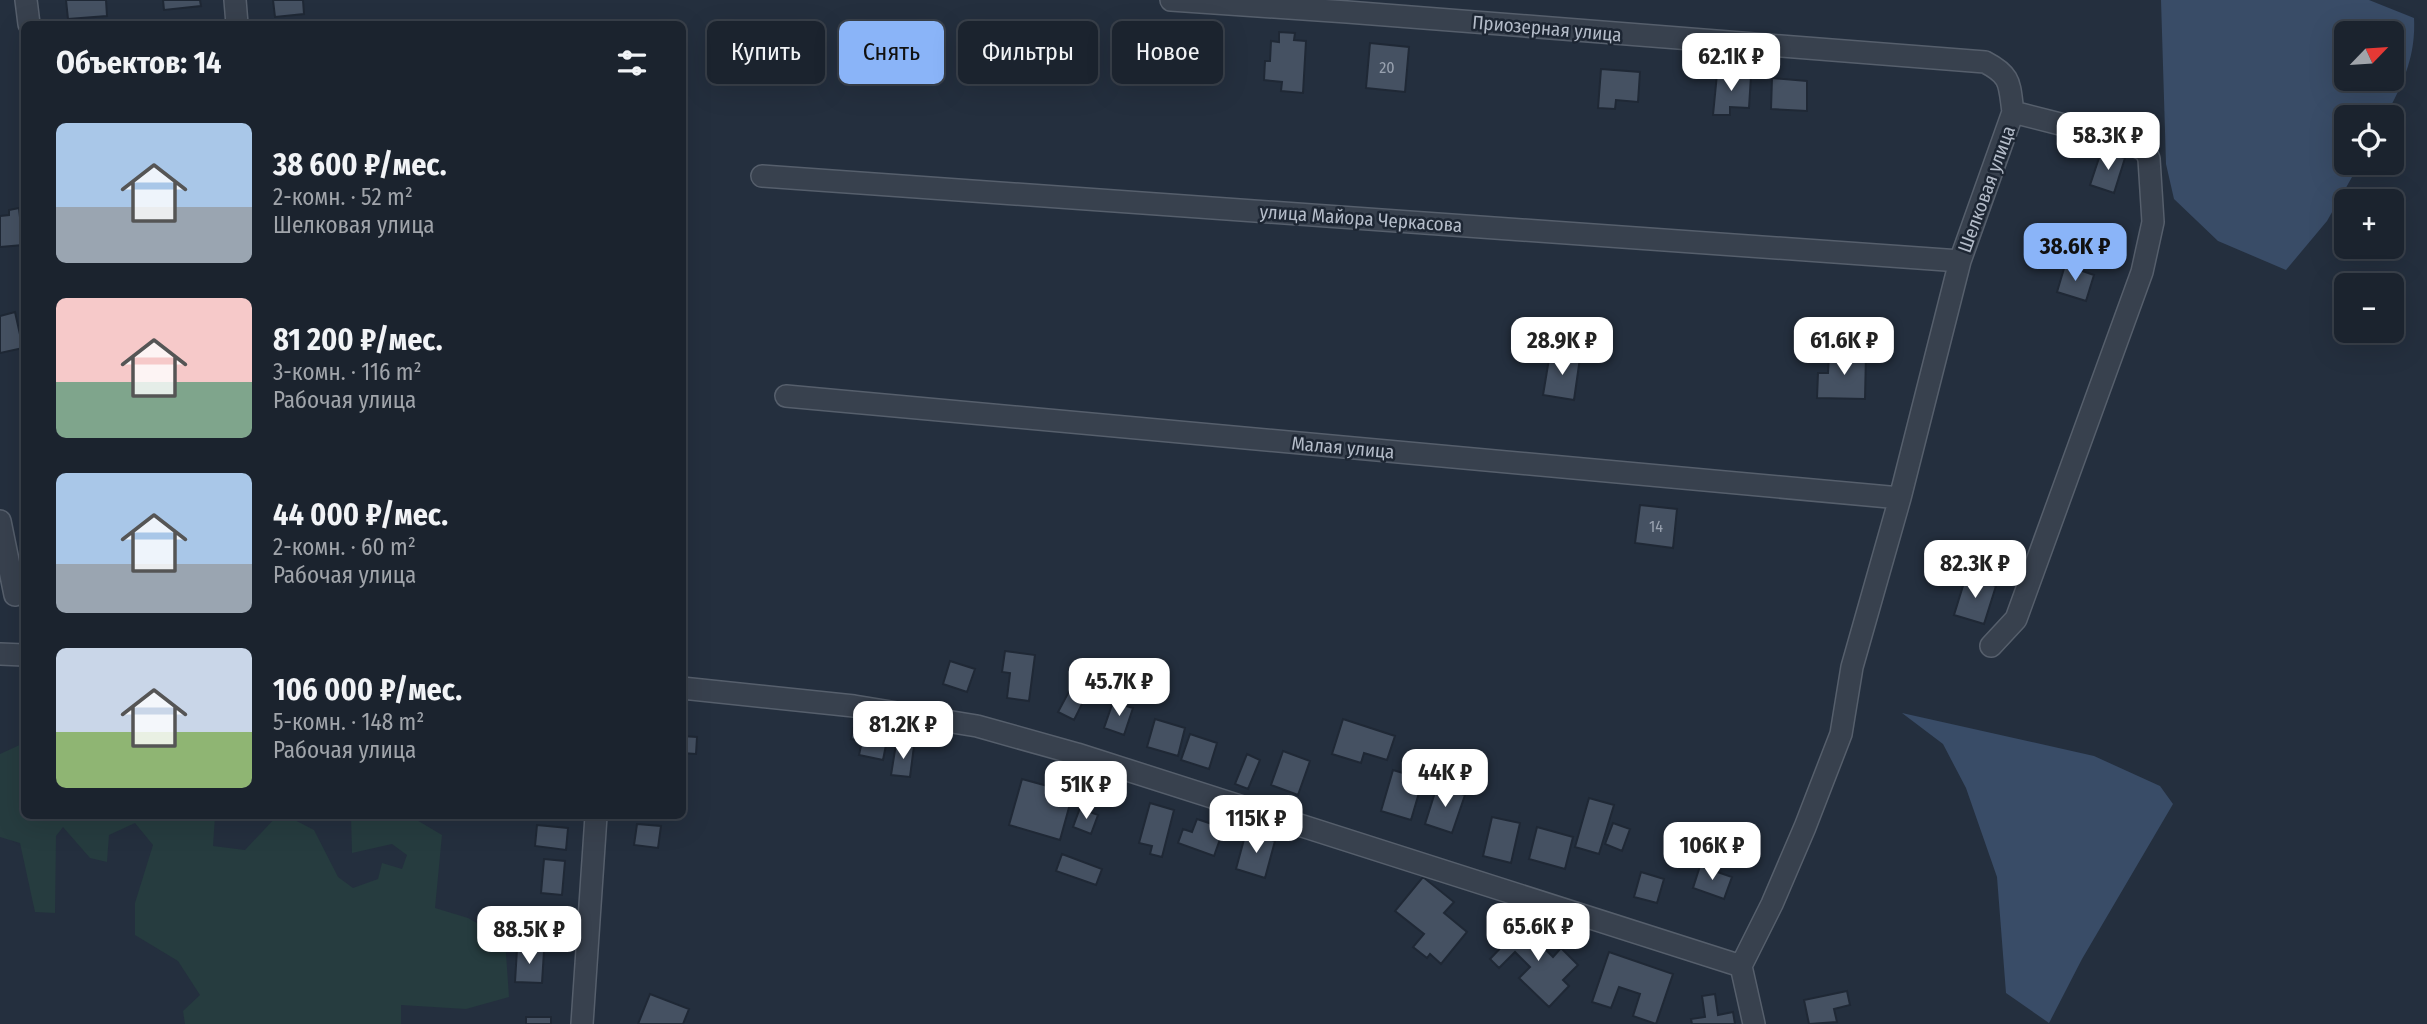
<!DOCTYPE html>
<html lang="ru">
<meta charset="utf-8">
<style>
body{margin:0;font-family:"Fira Sans Condensed",sans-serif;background:#242b36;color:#f1f3f6;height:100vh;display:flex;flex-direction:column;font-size:26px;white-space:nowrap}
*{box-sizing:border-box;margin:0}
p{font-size:23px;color:#a0a4aa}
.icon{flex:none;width:38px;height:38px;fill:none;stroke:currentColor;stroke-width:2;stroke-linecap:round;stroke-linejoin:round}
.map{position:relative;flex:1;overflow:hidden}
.drawer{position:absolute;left:21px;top:21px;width:665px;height:798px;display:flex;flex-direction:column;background:#1b232e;border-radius:10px;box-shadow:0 7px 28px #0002,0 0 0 2px #39404a}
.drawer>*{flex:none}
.hud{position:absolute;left:707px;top:21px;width:665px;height:63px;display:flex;gap:14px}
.needle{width:46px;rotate:65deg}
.fabs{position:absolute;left:2334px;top:21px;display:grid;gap:14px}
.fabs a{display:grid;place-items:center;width:70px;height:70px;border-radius:10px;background:#1b232e;box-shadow:0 7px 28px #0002,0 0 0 2px #39404a;font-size:35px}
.price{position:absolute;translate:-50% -60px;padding:0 16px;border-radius:14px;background:#fff;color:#222;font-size:23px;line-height:46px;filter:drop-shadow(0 2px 4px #0008)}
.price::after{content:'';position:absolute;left:50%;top:42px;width:21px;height:16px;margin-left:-10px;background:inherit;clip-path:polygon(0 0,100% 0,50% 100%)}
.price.selected{background:#8ab4f8;color:#111}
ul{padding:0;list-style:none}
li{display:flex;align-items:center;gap:21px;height:175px;padding:0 35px}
li span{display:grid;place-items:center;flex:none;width:196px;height:140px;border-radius:10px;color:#555}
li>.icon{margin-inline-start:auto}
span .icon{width:84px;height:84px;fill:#fffc;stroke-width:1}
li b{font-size:30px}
h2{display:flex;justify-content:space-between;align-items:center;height:84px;padding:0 35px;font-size:30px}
.chip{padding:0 24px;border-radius:10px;background:#1b232e;box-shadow:0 7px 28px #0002,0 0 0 2px #39404a;font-size:24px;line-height:63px}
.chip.selected{background:#8ab4f8;color:#111}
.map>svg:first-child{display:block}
.green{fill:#263c3f}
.water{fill:#394c67;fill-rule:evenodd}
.building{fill:#455162;stroke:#1f2835;stroke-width:2}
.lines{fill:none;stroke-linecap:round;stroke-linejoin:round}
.minor-casing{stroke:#565f6c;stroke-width:24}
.minor{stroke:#38414e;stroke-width:21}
.labels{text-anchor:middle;stroke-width:5;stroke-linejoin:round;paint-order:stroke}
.number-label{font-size:16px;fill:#98a1af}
.street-label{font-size:19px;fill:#b4bcc9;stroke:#1d2633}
</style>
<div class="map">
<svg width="2427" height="1024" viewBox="0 0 2427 1024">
<rect width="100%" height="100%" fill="#242f3e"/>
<!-- green -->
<path class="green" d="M24 743V816H215L213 846 245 850 277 816H287L314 830 338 877 353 888 378 879 382 863 402 869 407 855 392 844 352 853 351 816H410L442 835 435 908 468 918 505 939 509 997 466 1009 401 1005V1024H185L183 1011 200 995 178 961 135 935V903L153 845 135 823 109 835 107 862 90 858 63 827 56 836 55 913 35 912 20 843 0 837V754Z"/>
<!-- water -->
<path class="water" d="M2161 0H2369L2414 18C2416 56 2403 84 2385 117H2347V163H2360L2327 221 2286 270 2218 241 2174 199 2166 164ZM2347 33H2392V79H2347Z
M1902 713 2094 756 2160 786 2173 804 2082 959 2049 1023 2006 993 1997 877 1966 788 1943 744Z"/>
<!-- building -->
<path class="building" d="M66 0H106L107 16 68 19Z
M163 0H200L201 6 164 10Z
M273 0H303L304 14 275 17Z
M1279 32 1295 33 1294 40 1306 41 1303 93 1281 91 1282 82 1264 80 1265 61H1270L1271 41 1279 42Z
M1370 43 1409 47 1405 92 1366 88Z
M1601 69 1640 72 1638 102 1616 100 1615 109 1598 108Z
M1717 74 1751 76 1749 108 1730 107V115H1713Z
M1772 78 1807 81V111L1771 109Z
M2101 152 2125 158 2114 193 2090 185Z
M19 208 23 245 0 247V216L9 215V210Z
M2065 265 2094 275 2086 301 2057 292Z
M15 312 23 348 0 353V316Z
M1550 353 1580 358 1574 400 1543 395Z
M1829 353 1866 354 1865 399 1817 398 1818 373H1828Z
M1640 505 1677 509 1673 548 1635 543Z
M1966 576 1996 586 1984 624 1954 615Z
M682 595 686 596 685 617H682Z
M1005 651 1035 655 1029 701 1007 698 1010 673 1002 672Z
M950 661 975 669 967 692 943 684Z
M1073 684 1088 692 1074 720 1058 712Z
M1113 702 1133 708 1124 735 1104 728Z
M1155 719 1185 728 1178 756 1147 747Z
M1343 719 1395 736 1387 760 1364 753 1361 763 1332 754Z
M853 728 888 735 883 760 859 755 862 741 851 739Z
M1190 734 1217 743 1209 769 1181 760Z
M682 736 697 737 696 754 682 753Z
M896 744 914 746 910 777 891 775Z
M1283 751 1310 761 1298 795 1271 785Z
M1247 754 1260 760 1248 789 1235 784Z
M1393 770 1423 779 1411 820 1381 811Z
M1022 779 1073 793 1060 840 1009 825Z
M1437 786 1465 795 1452 833 1425 824Z
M1589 798 1614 805 1599 854 1575 847Z
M1150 803 1174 810 1162 857 1150 854 1152 846 1139 843Z
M1080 808 1098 815 1091 834 1073 827Z
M1492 817 1520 823 1511 863 1483 856Z
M1197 819 1224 828 1214 856 1178 843 1183 829 1192 832Z
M1613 823 1630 829 1622 851 1605 844Z
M637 824 661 826 658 848 634 845Z
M537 825 568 828 566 850 535 846Z
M1537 827 1573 837 1565 869 1529 859Z
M1246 832 1275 841 1265 878 1236 869Z
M1062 854 1102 869 1096 885 1056 871Z
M544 859 565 861 562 895 541 893Z
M1700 866 1732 877 1724 899 1693 888Z
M1641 872 1664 879 1657 903 1634 897Z
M1423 877 1454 902 1444 913 1467 932 1441 964 1430 954 1427 958 1413 947 1424 934 1395 911Z
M1529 918 1544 932 1536 940 1553 957 1561 948 1578 965 1563 980 1569 986 1549 1007 1519 978 1530 967 1515 952 1499 968 1490 959Z
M517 949 544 951 542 983 515 982Z
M1609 952 1673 974 1656 1024 1633 1016 1640 994 1619 987 1611 1008 1592 1002Z
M1847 991 1850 1005 1834 1009 1837 1022 1809 1024 1804 1000Z
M650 994 689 1009 683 1024H638Z
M1715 994 1718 1015 1733 1012 1735 1024H1692L1691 1019 1705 1017 1702 996Z
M526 1017H551V1024H526Z"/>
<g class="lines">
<!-- minor casing -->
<g class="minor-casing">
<path id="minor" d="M26 0 29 24
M235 0 237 24
M1171 0 1347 12 1985 62C2012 76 2009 84 2013 112
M762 176 1960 261
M786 396 1900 498
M0 521 15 595
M0 654 24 655
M682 688 854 706 977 726 1077 754 1741 966
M1741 966 1772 904 1805 827 1841 734 1852 667 1900 498 1960 261 2013 112 2123 140 2146 151 2149 159 2153 222 2142 272 2016 619 1991 646
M1741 966 1754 1024
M582 1024 596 816"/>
</g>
<!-- minor -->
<use href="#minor" class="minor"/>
</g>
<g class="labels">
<!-- number labels -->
<g class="number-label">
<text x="1387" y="73">20</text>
<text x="1656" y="532">14</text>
</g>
<!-- street labels -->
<g class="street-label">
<text transform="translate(1547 28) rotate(5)" y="7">Приозерная улица</text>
<text transform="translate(1986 189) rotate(-70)" y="7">Шелковая улица</text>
<text transform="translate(1361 218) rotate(4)" y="7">улица Майора Черкасова</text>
<text transform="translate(1343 447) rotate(5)" y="7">Малая улица</text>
</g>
</g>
</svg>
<div class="fabs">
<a><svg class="needle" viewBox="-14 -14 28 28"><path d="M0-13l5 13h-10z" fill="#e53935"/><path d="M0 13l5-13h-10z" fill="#a0a4aa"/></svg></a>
<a><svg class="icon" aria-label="locate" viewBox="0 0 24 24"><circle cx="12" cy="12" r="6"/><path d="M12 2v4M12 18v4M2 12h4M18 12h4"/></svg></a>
<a>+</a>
<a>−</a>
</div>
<b class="price" style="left:1731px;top:93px">62.1K ₽</b>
<b class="price" style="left:2108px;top:172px">58.3K ₽</b>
<b class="price selected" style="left:2075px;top:283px">38.6K ₽</b>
<b class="price" style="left:1562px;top:377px">28.9K ₽</b>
<b class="price" style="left:1844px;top:377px">61.6K ₽</b>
<b class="price" style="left:1975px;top:600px">82.3K ₽</b>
<b class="price" style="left:1119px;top:718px">45.7K ₽</b>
<b class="price" style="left:903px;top:761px">81.2K ₽</b>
<b class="price" style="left:1445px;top:809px">44K ₽</b>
<b class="price" style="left:1086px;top:821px">51K ₽</b>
<b class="price" style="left:1256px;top:855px">115K ₽</b>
<b class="price" style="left:1712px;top:882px">106K ₽</b>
<b class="price" style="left:1538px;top:963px">65.6K ₽</b>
<b class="price" style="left:529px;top:966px">88.5K ₽</b>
<div class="hud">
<a class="chip">Купить</a>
<a class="chip selected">Снять</a>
<a class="chip">Фильтры</a>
<a class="chip">Новое</a>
</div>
<section class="drawer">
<h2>Объектов: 14<svg class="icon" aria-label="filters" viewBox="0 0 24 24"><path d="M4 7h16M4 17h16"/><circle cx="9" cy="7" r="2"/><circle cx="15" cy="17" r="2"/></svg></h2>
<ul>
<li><span style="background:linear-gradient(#a9c7e8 60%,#9aa5b1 0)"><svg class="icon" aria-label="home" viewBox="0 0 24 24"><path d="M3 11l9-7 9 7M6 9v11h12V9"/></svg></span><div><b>38 600 ₽/мес.</b><p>2-комн. · 52 m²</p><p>Шелковая улица</p></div></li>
<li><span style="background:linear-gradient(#f6c9c9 60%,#7fa58c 0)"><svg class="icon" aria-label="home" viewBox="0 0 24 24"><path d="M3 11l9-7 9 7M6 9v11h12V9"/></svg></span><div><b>81 200 ₽/мес.</b><p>3-комн. · 116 m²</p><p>Рабочая улица</p></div></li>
<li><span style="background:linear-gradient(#a9c7e8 65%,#9aa5b1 0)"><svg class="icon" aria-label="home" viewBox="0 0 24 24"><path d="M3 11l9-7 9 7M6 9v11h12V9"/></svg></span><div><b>44 000 ₽/мес.</b><p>2-комн. · 60 m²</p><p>Рабочая улица</p></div></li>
<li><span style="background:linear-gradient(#c9d6e8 60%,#8fb573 0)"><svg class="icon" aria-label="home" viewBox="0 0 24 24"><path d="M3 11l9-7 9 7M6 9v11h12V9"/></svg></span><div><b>106 000 ₽/мес.</b><p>5-комн. · 148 m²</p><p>Рабочая улица</p></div></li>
</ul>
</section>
</div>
